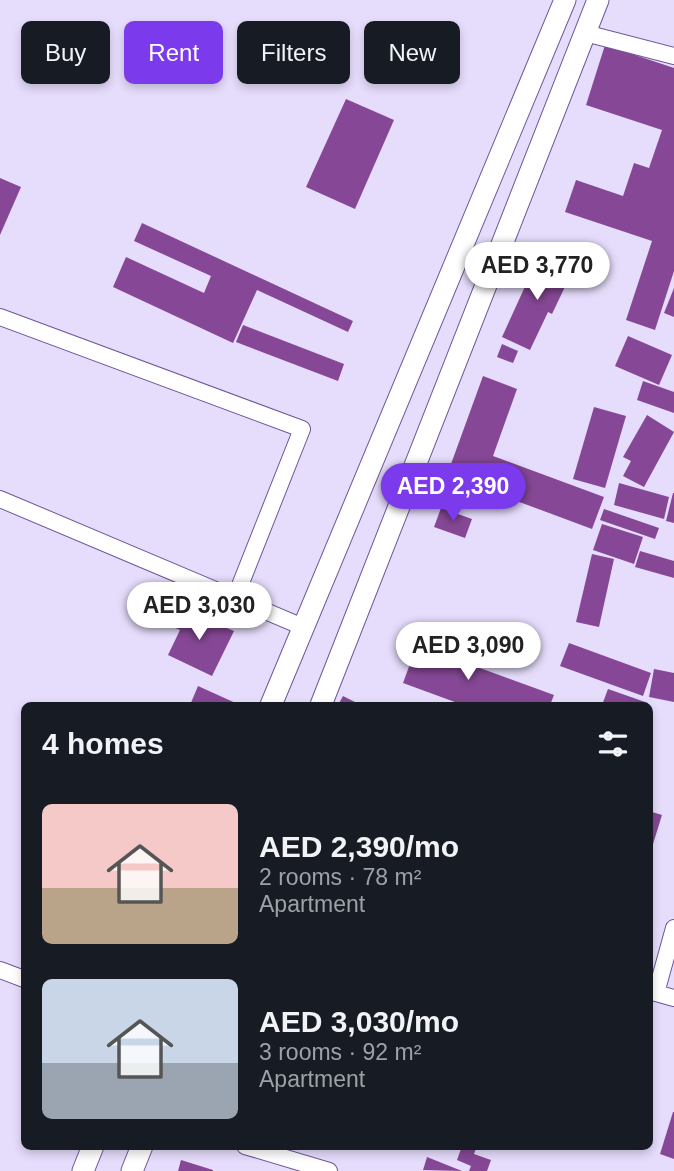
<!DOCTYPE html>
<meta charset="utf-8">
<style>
body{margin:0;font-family:Helvetica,sans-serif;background:#242831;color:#f1f3f6;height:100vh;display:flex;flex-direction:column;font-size:26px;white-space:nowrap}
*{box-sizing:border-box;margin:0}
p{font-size:23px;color:#9ea1a6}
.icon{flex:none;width:38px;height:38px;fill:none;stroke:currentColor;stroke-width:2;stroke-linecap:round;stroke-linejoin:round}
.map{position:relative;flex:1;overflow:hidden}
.side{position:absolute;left:21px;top:702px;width:632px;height:448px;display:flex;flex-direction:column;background:#171b24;border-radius:10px;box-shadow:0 4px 10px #0003}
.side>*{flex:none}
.top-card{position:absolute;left:21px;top:21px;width:634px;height:63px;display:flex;gap:14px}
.price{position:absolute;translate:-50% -60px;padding:0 16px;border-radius:24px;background:#fff;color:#222;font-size:23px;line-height:46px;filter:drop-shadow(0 2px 4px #0008)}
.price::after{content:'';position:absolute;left:50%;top:42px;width:21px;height:16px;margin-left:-10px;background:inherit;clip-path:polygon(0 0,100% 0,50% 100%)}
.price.selected{background:#7c3aed;color:#fff}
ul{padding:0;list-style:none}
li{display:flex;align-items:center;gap:21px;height:175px;padding:0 21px}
li span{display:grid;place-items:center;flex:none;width:196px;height:140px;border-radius:10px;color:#555}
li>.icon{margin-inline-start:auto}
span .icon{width:84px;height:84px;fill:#fffc;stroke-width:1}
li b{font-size:30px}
h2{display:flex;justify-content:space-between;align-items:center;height:84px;padding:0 21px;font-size:30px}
.chip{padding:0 24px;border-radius:10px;background:#171b24;box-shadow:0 4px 10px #0003;font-size:24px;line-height:63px}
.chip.selected{background:#7c3aed;color:#fff}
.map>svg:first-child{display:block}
.building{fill:#864896}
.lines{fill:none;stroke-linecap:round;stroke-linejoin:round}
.minor-casing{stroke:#6f569a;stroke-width:18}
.tertiary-casing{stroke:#6f569a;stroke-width:23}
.minor{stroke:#fff;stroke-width:16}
.tertiary{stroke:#fff;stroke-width:21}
</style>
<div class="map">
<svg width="674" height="1171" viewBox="0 0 674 1171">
<rect width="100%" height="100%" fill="#e6ddfc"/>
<!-- building -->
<path class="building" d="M605 45 674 68V271L655 330 626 320 652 241 565 212 576 180 623 196 634 163 649 168 662 130 586 105Z
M346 99 394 120 355 209 306 187Z
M0 178 21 187 0 235Z
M142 223 353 321 348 332 257 290 233 343 113 287 126 257 204 293 211 276 134 241Z
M539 256 572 272 552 314 548 312 530 350 502 337Z
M674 288V317L664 313Z
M243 325 344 364 338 381 236 342Z
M628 336 672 355 659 385 615 366Z
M502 344 518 351 513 363 497 357Z
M483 376 517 389 493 456 604 497 592 529 447 475Z
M643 381 674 392V413L637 400Z
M594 407 626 416 605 488 573 479Z
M647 415 674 432 644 487 623 476 631 461 623 457Z
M619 483 669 497 664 519 614 505Z
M673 493H674V523L666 521Z
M441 508 472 519 465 538 434 527Z
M604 509 659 528 655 539 600 520Z
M602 524 643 537 634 564 593 550Z
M640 551 674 561V578L635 567Z
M592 554 614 559 599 627 576 622Z
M180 609 234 631 212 676 168 655 180 630 171 626Z
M569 643 651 673 643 696 560 666Z
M417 645 554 695 550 705H463L403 683Z
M654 669 674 673V702L649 697Z
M198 686 240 705H190Z
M608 689 648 703 647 705H602Z
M343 696 361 705H338Z
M649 811 662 815 653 844 649 843Z
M673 1112H674V1159L660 1154Z
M462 1146H477L474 1154 491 1160 487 1171H469L471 1166 457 1160Z
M427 1157 462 1171 423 1170Z
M181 1160 213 1170V1171H178Z"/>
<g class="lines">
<!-- minor casing -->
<g class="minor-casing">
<path id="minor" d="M585 33 674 56
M0 317 302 429 235 598
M0 499 303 627
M0 970 24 979
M649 991 674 998
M656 993 674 928
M245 1146 329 1171"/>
</g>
<!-- tertiary casing -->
<g class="tertiary-casing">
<path id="tertiary" d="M271 705 565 0
M321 705 598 0
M83 1171 93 1146
M132 1171 142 1146"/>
</g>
<!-- minor -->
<use href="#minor" class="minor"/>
<!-- tertiary -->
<use href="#tertiary" class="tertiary"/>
</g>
</svg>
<b class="price" style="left:537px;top:302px">AED 3,770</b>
<b class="price selected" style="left:453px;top:523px">AED 2,390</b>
<b class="price" style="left:199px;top:642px">AED 3,030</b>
<b class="price" style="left:468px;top:682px">AED 3,090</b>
<div class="top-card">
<a class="chip">Buy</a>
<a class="chip selected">Rent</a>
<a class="chip">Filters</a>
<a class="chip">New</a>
</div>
<section class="side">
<h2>4 homes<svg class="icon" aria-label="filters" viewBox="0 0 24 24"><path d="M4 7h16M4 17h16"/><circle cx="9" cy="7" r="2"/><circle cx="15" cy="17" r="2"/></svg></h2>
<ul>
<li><span style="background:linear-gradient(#f6c9c9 60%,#b9a48a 0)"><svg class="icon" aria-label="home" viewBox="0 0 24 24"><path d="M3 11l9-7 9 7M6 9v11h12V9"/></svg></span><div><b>AED 2,390/mo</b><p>2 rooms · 78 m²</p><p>Apartment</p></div></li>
<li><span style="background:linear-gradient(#c9d6e8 60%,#9aa5b1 0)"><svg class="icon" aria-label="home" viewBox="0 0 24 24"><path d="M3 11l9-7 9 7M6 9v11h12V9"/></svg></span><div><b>AED 3,030/mo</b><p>3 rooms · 92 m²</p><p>Apartment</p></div></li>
</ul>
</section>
</div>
